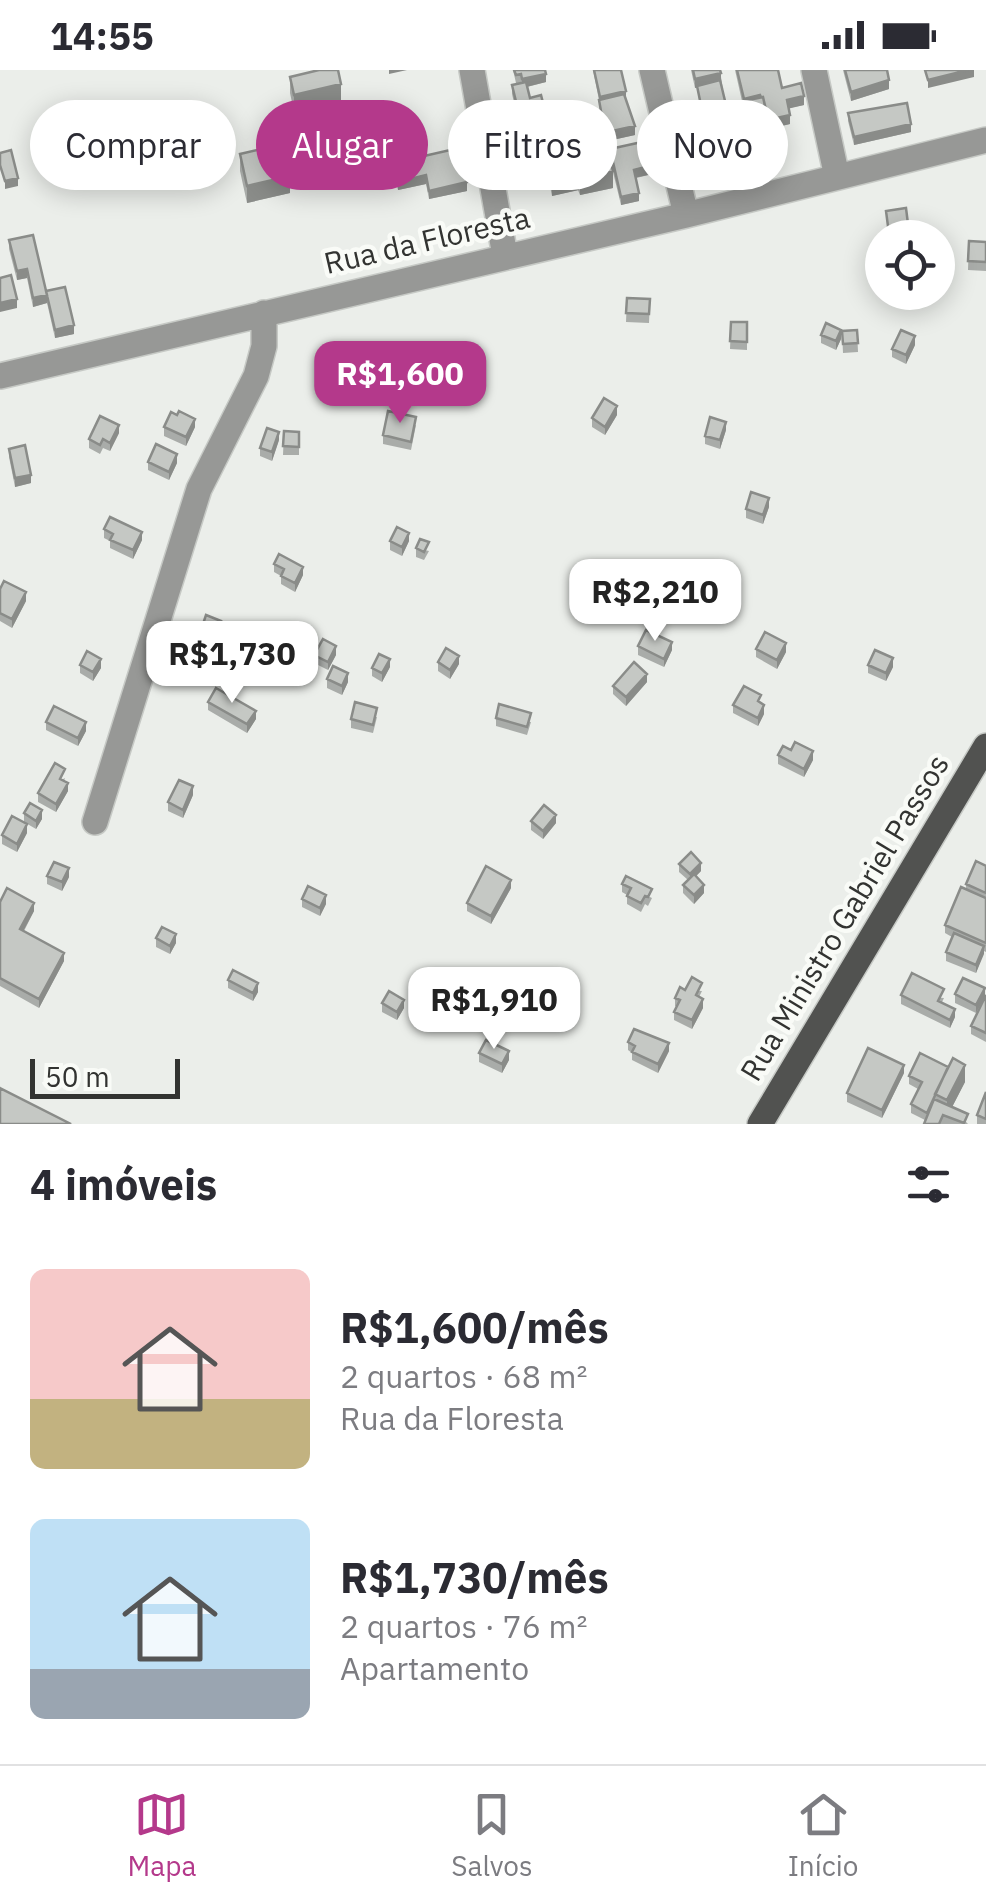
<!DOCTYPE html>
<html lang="pt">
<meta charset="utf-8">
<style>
body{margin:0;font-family:"IBM Plex Sans",sans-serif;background:#f2f2f3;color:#2b2b33;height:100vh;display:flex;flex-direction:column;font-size:38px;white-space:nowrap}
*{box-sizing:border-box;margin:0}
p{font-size:32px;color:#7c7c81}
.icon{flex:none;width:55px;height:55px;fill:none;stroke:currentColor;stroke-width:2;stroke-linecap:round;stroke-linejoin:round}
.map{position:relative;height:1054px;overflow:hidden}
.sheet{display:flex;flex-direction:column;background:#fff;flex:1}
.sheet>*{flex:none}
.banner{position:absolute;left:30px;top:30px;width:928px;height:90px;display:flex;gap:20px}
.controls{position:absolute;left:865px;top:150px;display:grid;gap:20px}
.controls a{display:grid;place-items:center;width:90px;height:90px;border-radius:50%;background:#fff;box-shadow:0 5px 25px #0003;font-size:50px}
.scale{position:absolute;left:30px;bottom:25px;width:150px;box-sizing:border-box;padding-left:10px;border:5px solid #323331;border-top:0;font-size:28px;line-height:35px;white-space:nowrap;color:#323331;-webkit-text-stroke:8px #f9fbf7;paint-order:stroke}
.price{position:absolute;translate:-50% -85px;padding:0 22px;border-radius:20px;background:#fff;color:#222;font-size:32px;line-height:65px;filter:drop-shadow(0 2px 5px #0008)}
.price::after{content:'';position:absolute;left:50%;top:60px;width:30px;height:22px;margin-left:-15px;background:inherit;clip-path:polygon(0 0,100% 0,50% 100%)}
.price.on{background:#b4398b;color:#fff}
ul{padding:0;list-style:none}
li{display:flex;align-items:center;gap:30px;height:250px;padding:0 30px}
li span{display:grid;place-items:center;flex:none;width:280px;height:200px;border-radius:15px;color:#555}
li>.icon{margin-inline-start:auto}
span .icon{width:120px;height:120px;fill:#fffc;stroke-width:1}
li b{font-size:42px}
h2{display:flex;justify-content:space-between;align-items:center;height:120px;padding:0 30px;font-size:42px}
.tag{padding:0 35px;border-radius:45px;background:#fff;box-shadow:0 5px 25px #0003;font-size:35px;line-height:90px}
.tag.on{background:#b4398b;color:#fff}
.status{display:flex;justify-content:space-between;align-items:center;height:70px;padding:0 50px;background:#fff;direction:ltr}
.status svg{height:28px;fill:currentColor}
.tab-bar{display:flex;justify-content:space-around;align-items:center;height:140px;border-top:2px solid #e1e1e2;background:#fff;font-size:28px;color:#7c7c81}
.tab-bar a{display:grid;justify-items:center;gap:5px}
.tab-bar .on{color:#b4398b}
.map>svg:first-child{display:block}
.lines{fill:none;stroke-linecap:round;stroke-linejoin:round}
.minor-casing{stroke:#c6c9c5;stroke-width:28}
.major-casing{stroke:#c6c9c5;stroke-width:28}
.minor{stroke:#979896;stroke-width:25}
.major{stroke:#515250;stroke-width:25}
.wall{fill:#a9aca9}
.shaded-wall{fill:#8a8c89}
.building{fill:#c5c8c4;stroke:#8a8c89;stroke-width:2.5}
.labels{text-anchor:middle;stroke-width:9;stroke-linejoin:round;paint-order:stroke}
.street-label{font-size:30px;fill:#323331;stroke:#f9fbf7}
</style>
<div class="status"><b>14:55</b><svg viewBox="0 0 49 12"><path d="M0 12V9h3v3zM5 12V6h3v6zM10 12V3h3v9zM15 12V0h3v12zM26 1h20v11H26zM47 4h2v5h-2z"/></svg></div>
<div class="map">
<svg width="986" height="1054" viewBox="0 0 986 1054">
<rect width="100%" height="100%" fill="#ebeeea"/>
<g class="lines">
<!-- minor casing -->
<g class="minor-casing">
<path id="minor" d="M472 0 505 186
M652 0 686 145
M814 0 837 107
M0 306 686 145 986 70
M95 752 199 419 256 306 264 276V243"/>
</g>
<!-- major casing -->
<g class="major-casing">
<path id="major" d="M760 1054 986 676"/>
</g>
<!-- minor -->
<use href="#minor" class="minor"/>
<!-- major -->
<use href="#major" class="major"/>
</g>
<!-- wall -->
<path class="wall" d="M513 0H545L546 12 527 17 530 28 544 37 566 76 585 84 610 90V79L657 103 636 108 639 131 621 135 613 102V118L580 125 578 120 552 126 544 86 528 90 522 66V56L520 57 512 24V15L521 14 516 13Z
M593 0H621L626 29 635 65 594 74 589 52V44L600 41 599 30Z
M691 0H720L726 41 738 86 715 92 706 48 702 49 697 17 695 18Z
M735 0H778L782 18 804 35 789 38 790 54 770 59 775 95 750 100 739 49V32L742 31Z
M843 0H887L889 19 851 31Z
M290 7 341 31 294 42 290 23Z
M848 43 911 62 854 75 848 51Z
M685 46 713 109 699 112 685 55Z
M386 62 411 89 467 121 429 129 426 114 398 120 386 70Z
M195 70 215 95 202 100 195 79Z
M240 84 290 123 247 133 240 101Z
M886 141 909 162V168H889Z
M9 170 46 222 74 264 55 268 47 233 33 237 27 208 17 210 9 179Z
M969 171 986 172V201L968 200Z
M627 228 650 229 649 253 626 252Z
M731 252H747V280L730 279Z
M857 260 858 282 843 283 842 261Z
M821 265 841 269 836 280 821 273Z
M915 275 906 294 892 287V279Z
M617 345 605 365 592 357V348Z
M416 355 411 380 383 374V365Z
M164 357H195L186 376 164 366Z
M726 360 720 379 705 374V366Z
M284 361 299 362V385H283Z
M119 363 110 381 103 378 100 384 89 378V369Z
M279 370 272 391 260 386V378Z
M9 379 31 413 15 417 9 387Z
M148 392 177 393 169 410 148 400Z
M769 437 763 454 746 448V439Z
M104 459 142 470 133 489 110 478V471L104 468Z
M390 471H409L402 486 390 480Z
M416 478 429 481 424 490 416 487Z
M274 494 303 505 295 522 281 514V506L274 502Z
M0 519 26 531 12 558 0 551Z
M203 554 221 560 217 569 203 563Z
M638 576 672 580 664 597 638 585Z
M756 579 786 582 777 599 756 587Z
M314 585H336L328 600 314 593Z
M438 592 459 594 450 609 438 601Z
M80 595 101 598 93 611 80 603Z
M868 595 893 597 886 611 868 603Z
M390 597 382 612 372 606V598Z
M327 609 348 612 342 625 327 618Z
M647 612 626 636 613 624V616Z
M208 632 256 649 247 663 208 640Z
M761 633 764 644 758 656 733 643V635Z
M377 647 373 663 351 658V649Z
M496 648 531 652 527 665 496 656Z
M46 652 86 661 78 676 46 660Z
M778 685 813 690 804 707 778 694Z
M65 708 64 711 68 721 56 742 38 732V723Z
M193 725 183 748 168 741V732Z
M24 743 42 749 36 759 24 752Z
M531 751 556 753 543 769 531 760Z
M27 763 17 782 2 774V765Z
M679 794 701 801 696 806 704 823 694 834 683 823V815L688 810 679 802Z
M986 796V882L984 881 976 903 946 891V882L952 867 945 863V855L966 819V814Z
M47 806 69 807 62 821 47 814Z
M622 814 652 828 648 836 645 834 641 842 627 834V825L622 822Z
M511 818 491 854 467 841V833Z
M302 829 326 834 320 846 302 837Z
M0 832 34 841 24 861 64 891 39 938 0 916Z
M156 868 176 873 170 884 156 877Z
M228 910 258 922 253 931 228 918Z
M985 918 976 943 955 933V924Z
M685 920 702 921 699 927 703 938 692 959 674 950V942L677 937 675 936V928Z
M901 925 944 928 942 932 955 947 950 958 901 934Z
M986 925V972L971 964V956Z
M413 929 441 932 434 947 413 937Z
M382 933 404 938 397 950 382 942Z
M628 972 669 981 658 1003 632 990V983L628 980Z
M479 983 509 990 502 1003 479 992Z
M904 1003 882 1048 847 1032V1023Z
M909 1006 965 1012 952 1037 968 1054H924L925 1050 911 1043V1034L918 1019 909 1014Z
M986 1022V1054H977V1045Z"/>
<!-- shaded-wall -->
<path class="shaded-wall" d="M389 0H407L389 4Z
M968 0H974V7L928 18V10Z
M721 3V12L695 18V9Z
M546 4V12L522 18V9Z
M889 10V19L851 31V22Z
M341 14V31L294 42V25Z
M626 21V29L600 35V27Z
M804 26V35L787 39V30Z
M726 35V43L702 49V40Z
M790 45V54L767 59V51Z
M911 54V62L854 75V67Z
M635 56V65L594 74V65Z
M566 64V81L544 82V86L528 90V73Z
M738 78V86L715 92V83Z
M775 78V95L750 100V83Z
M215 87V95L202 100V91Z
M657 94V103L634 108V100Z
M613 101V118L580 125V109Z
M713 101V109L699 112V104Z
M426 105V114L398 120V112Z
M290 106V123L247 133V116Z
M18 108V116L5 119V111Z
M579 111V120L552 126V117Z
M467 112V121L429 129V121Z
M639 123V131L621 135V127Z
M27 199V208L17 210V201Z
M47 225V233L33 237V228Z
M17 229V238L0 242V233Z
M74 255V264L55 268V260Z
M841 260V269L836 280V271Z
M915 266V275L906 294V285Z
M617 336V345L605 365V357Z
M195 349V357L186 376V367Z
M726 352V360L720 379V370Z
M119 355V363L110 381V373Z
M279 362V370L272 391V382Z
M177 384V393L169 410V402Z
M31 405V413L15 417V408Z
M769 428V437L763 454V445Z
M142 462V470L133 489V480Z
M409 463V471L402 486V477Z
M303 497V505L295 522V513Z
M26 522V531L12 558V549Z
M672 572V580L664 597V589Z
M786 573V582L777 599V590Z
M336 576V585L328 600V592Z
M459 586V594L450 609V600Z
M893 588V597L886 611V603Z
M101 589V598L93 611V602Z
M390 589V597L382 612V603Z
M348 603V612L342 625V616Z
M647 604V612L626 636V627Z
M764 635V644L758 656V648Z
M256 641V649L247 663V654Z
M86 652V661L78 676V668Z
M813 681V690L804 707V699Z
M68 713V721L56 742V734Z
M193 716V725L183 748V740Z
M42 740V749L36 759V751Z
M556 745V753L543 769V761Z
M27 754V763L17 782V774Z
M701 793V801L690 812V804Z
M69 798V807L62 821V812Z
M511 810V818L491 854V846Z
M704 815V823L694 834V825Z
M326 825V834L320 846V838Z
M34 833V841L20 867V859Z
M176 864V873L170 884V876Z
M984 876V884L976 903V895Z
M64 883V891L39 938V929Z
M258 913V922L253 931V923Z
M985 918V927L976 943V935Z
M441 924V932L434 947V939Z
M703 929V938L692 959V950Z
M404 930V938L397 950V942Z
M955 939V947L950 958V950Z
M669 973V981L658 1003V994Z
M509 981V990L502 1003V994Z
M904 995V1003L882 1048V1040Z
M965 995V1012L947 1047V1030Z"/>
<!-- building -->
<path class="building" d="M319 0H338L341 14 294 25 290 7Z
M514 0H545L546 4 522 9 521 4 516 5Z
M594 0H621L626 21 600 27Z
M693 0H720L721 3 695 9Z
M737 0H778L782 18 801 13 804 26 787 30 790 45 768 50 763 27H761L760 25 744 29Z
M845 0H887L889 10 851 22Z
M925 0H968L928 10Z
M720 10 726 35 702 40 697 16Z
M526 12 530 28 541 25 544 37 527 42V47L520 48 512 15Z
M624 24 635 56 594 65 589 44 601 41 599 30Z
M763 27 775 78 750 83 739 32Z
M907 33 911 54 854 67 848 43Z
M556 34 558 42 561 41 566 64 528 73 522 50 528 48 527 42Z
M730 40 738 78 715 83 706 46Z
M699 43 713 101 699 104 685 46Z
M403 58 411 89 459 78 467 112 429 121 426 105 398 112 386 62Z
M209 66 215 87 202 91 195 70Z
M651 70 657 94 634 100 639 123 621 127 610 79Z
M582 71 585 84 575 86V94L579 111 552 117 544 82Z
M282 74 290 106 247 116 240 84Z
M607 79 613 101 580 109 575 86Z
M11 80 18 108 5 111 0 95V83Z
M906 138 909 162 889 164 886 141Z
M33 165 47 225 33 228 27 199 17 201 9 170Z
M969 171 986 172V192L968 191Z
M11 205 17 229 0 233V208Z
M65 217 74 255 55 260 46 221Z
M627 228 650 229 649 244 626 243Z
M731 252H747V272L730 271Z
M826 253 841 260 836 271 821 265Z
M857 260 858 273 843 274 842 261Z
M901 260 915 266 906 285 892 279Z
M604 328 617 336 605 357 592 348Z
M179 341 195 349 186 367 164 357 171 342 177 345Z
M388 341 416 347 411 372 383 365Z
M100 346 119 355 110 373 103 369 100 375 89 369Z
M710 347 726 352 720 370 705 366Z
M267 358 279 362 272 382 260 378Z
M284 361 299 362V377L283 376Z
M156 374 177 384 169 402 148 392Z
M25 375 31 405 15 408 9 379Z
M751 422 769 428 763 445 746 439Z
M110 447 142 462 133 480 110 470 113 464 104 459Z
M397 457 409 463 402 477 390 471Z
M420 469 429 472 424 482 416 478Z
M279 484 303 497 295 513 281 506 284 499 274 494Z
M4 511 26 522 12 549 0 543V519Z
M206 545 221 551 217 560 203 554Z
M646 560 672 572 664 589 638 576Z
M765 562 786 573 777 590 756 579Z
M323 569 336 576 328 592 314 585Z
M446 578 459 586 450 600 438 592Z
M875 580 893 588 886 603 868 595Z
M87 581 101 589 93 602 80 595Z
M379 584 390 589 382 603 372 598Z
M634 592 647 604 626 627 613 616Z
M333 596 348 603 342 616 327 609Z
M744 616 761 625 758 631 764 635 758 648 733 635Z
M216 618 256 641 247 654 208 632Z
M355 632 377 638 373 655 351 649Z
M499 634 531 643 527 657 496 648Z
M54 636 86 652 78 668 46 652Z
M795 672 813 681 804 699 778 685 783 676 791 680Z
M55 693 65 699 60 709 68 713 56 734 38 723Z
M179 710 193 716 183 740 168 732Z
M30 733 42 740 36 751 24 743Z
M544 735 556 745 543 761 531 751Z
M12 746 27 754 17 774 2 765Z
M691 782 701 793 690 804 679 794Z
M976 791 986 796V823L966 814Z
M54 792 69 798 62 812 47 806Z
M486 796 511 810 491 846 467 833Z
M694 804 704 815 694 825 683 815Z
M626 806 652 819 648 827 645 826 641 833 627 826 631 818 622 814Z
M308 816 326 825 320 838 302 829Z
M961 817 986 828V873L945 855Z
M7 818 34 833 20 859 64 883 39 929 0 908V832Z
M162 857 176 864 170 876 156 868Z
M954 863 984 876 976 895 946 882Z
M233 900 258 913 253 923 228 910Z
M912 903 944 919 938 931 955 939 950 950 901 925Z
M692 907 702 913 696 925 703 929 692 950 674 942 680 930 675 928 680 917 685 920Z
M963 908 985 918 976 935 955 924Z
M420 914 441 924 434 939 413 929Z
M389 921 404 930 397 942 382 933Z
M986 925V963L971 956Z
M634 959 669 973 658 994 632 982 635 976 628 972Z
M486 970 509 981 502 994 479 983Z
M868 978 904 995 882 1040 847 1023Z
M920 983 948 997 927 1043 911 1034 922 1012 909 1006Z
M953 988 965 995 947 1030 935 1024Z
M0 1018 71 1054H0Z
M986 1022V1049L977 1045Z
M934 1029 968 1044 964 1053 943 1045 939 1054H924Z"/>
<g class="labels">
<!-- street labels -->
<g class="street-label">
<text transform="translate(427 171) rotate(-13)" y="10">Rua da Floresta</text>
<text transform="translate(845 848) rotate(-59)" y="10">Rua Ministro Gabriel Passos</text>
</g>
</g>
</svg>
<div class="controls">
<a><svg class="icon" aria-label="locate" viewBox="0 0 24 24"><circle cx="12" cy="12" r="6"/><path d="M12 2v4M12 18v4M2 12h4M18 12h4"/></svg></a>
</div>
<div class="scale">50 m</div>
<b class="price on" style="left:400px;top:356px">R$1,600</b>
<b class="price" style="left:655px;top:574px">R$2,210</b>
<b class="price" style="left:232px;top:636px">R$1,730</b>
<b class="price" style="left:494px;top:982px">R$1,910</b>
<div class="banner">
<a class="tag">Comprar</a>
<a class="tag on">Alugar</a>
<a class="tag">Filtros</a>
<a class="tag">Novo</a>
</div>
</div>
<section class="sheet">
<h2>4 imóveis<svg class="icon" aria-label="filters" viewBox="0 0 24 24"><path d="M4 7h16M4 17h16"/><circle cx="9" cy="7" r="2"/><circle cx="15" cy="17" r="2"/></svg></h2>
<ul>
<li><span style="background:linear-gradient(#f6c9c9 65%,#c2b280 0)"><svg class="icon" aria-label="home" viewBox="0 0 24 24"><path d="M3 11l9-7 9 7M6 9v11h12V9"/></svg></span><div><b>R$1,600/mês</b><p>2 quartos · 68 m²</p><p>Rua da Floresta</p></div></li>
<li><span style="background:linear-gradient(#bfe0f5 75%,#9aa5b1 0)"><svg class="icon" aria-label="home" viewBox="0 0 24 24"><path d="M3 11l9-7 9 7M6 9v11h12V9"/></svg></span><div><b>R$1,730/mês</b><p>2 quartos · 76 m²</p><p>Apartamento</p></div></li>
</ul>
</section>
<nav class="tab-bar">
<a class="on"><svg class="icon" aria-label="map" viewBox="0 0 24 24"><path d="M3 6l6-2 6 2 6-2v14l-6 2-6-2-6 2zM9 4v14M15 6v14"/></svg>Mapa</a>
<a><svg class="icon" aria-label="saved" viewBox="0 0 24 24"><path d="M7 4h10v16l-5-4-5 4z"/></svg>Salvos</a>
<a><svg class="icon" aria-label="home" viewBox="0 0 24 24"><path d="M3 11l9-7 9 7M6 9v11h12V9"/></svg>Início</a>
</nav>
